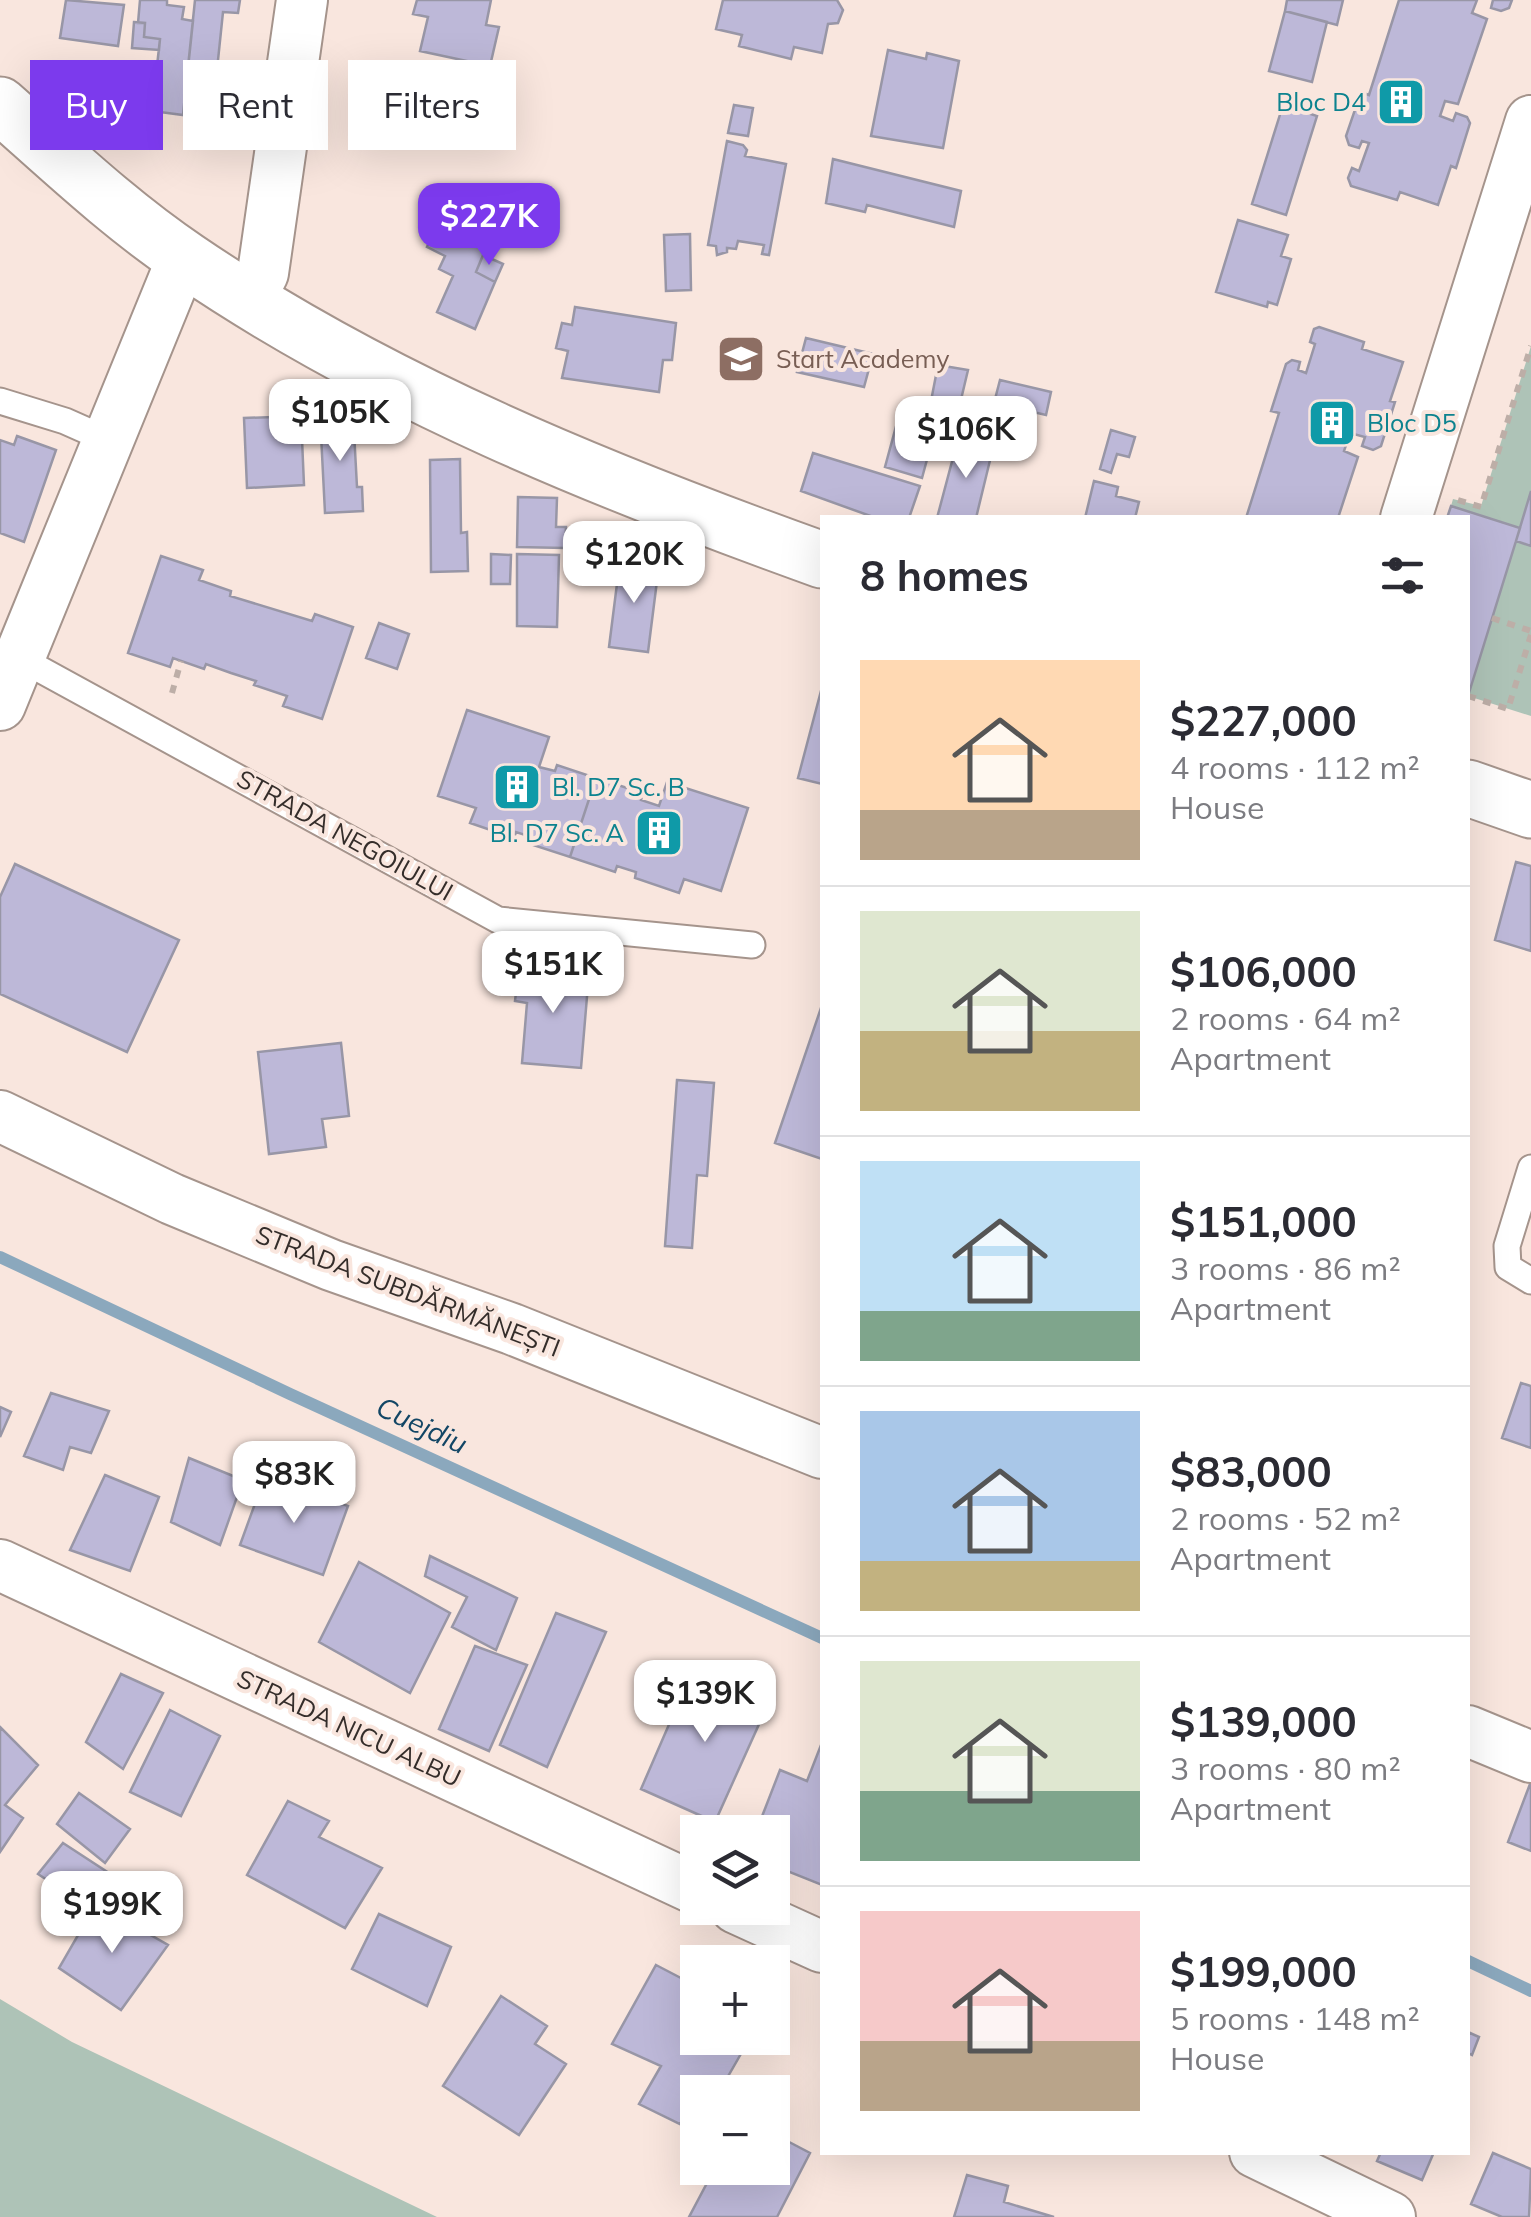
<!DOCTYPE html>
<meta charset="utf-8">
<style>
body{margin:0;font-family:Mulish,sans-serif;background:#f7f7f7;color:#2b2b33;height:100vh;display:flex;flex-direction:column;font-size:38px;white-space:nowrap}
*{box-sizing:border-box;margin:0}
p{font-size:32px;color:#7c7c81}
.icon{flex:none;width:55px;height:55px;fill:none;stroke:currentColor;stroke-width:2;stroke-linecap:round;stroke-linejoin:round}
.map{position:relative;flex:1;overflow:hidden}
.side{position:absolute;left:820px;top:515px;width:650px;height:1640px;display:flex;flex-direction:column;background:#fff;border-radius:0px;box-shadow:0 10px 40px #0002}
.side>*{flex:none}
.banner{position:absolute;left:30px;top:60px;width:640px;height:90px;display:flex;gap:20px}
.buttons{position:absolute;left:680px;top:1815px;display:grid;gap:20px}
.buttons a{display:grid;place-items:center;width:110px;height:110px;border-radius:0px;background:#fff;box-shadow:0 10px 40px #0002;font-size:50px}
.price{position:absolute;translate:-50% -85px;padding:0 22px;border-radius:20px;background:#fff;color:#222;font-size:32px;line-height:65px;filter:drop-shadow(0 2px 5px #0008)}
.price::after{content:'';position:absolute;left:50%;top:60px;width:30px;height:22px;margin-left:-15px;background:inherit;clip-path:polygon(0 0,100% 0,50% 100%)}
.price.current{background:#7c3aed;color:#fff}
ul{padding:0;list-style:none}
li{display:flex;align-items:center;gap:30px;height:250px;padding:0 40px}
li+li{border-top:2px solid #e1e1e2}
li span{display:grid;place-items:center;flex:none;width:280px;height:200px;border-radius:0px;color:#555}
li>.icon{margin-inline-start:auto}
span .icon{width:120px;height:120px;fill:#fffc;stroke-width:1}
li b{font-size:42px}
h2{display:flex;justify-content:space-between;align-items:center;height:120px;padding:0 40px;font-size:42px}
.chip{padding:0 35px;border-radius:0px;background:#fff;box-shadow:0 10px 40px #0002;font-size:35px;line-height:90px}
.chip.current{background:#7c3aed;color:#fff}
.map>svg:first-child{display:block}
.green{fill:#aec3b7}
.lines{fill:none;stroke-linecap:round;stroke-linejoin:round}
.stream{stroke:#8ba8bd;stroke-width:12}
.building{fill:#bdb8d8;stroke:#9896a6;stroke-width:2.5}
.lane-casing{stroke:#a5948c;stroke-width:29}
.street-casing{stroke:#a5948c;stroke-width:54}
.secondary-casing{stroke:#a5948c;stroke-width:59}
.path{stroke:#bdaea7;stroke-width:6;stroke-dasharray:8 8;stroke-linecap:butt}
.lane{stroke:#fff;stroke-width:25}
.street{stroke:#fff;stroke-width:50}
.secondary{stroke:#fff;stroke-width:55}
.labels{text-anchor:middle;stroke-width:8;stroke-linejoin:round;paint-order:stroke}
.culture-label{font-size:25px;fill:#0d838f;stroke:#f9e6de;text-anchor:end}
.education-label{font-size:25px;fill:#785e54;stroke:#f9e6de;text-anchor:start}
.street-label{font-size:25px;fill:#342d2a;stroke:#f9e6de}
.water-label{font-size:28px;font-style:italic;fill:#124665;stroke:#f9e6de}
</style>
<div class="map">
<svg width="1531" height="2217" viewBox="0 0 1531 2217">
<rect width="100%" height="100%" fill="#f9e6de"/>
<!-- green -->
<path class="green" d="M1531 346V491L1520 528 1451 506 1453 499 1481 506Z
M1516 541 1531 546V716L1468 696Z
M0 1999 72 2042 437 2217H0Z"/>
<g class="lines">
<!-- stream -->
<path class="stream" d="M0 1257 290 1394 822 1638
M1468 1961 1531 1991"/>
</g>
<!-- building -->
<path class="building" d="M66 0 124 5 118 46 60 38Z
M140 0H167V5L184 7 182 19 193 21 183 115 152 111 160 39 144 37 145 23H138Z
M195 0H240L238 13 223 12 212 118 183 115Z
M417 0H491L486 25 499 27 490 66 420 51 428 17 413 14Z
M723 0H837L843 10 838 23 828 24 822 53 794 47 791 59 739 46 742 35 716 29Z
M1287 0H1343L1337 25 1285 11Z
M1399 0H1477L1472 13 1487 19 1458 104 1445 101 1440 116 1453 121 1456 113 1467 117 1470 123 1456 168 1451 166 1438 205 1400 192 1397 200 1351 186 1348 178 1352 168 1359 171 1369 143 1362 141 1359 148 1349 145 1346 136 1361 92 1369 95Z
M1493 0H1512L1509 8 1501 11 1491 8Z
M1285 11 1327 22 1312 82 1269 71Z
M134 22 145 23 144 37 160 39 159 50 132 48Z
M888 50 926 59 927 53 959 61 943 148 871 136Z
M734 105 753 108 748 136 728 133Z
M1283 105 1317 116 1286 215 1252 204Z
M727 141 743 145 747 150 745 156 786 164 769 255 762 254 764 245 738 241 736 249 727 248V252L717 255 716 246 708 245Z
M833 159 961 191 954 227 867 205 865 212 826 203Z
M451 196 499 217 476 272 495 282 475 329 437 312 453 276 439 269 445 256 427 247Z
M1238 220 1288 235 1281 256 1291 259 1277 305 1268 302 1267 307 1216 292Z
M690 234 691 290 666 291 664 235Z
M483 255 503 264 495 282 476 272Z
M575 307 676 323 672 360H663L659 392 562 378 568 351 556 348 562 323 572 325Z
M1319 327 1364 342 1362 349 1403 362 1390 401 1395 402 1381 446 1373 450 1362 446 1365 437 1350 433 1344 451 1358 457 1338 518H1246L1279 413 1271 411 1286 364 1292 360 1300 362 1298 370 1306 373 1315 344 1310 342 1314 329Z
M806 338 873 354 864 387 797 372Z
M938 365 968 370 959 408 931 401Z
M1000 380 1051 392 1046 415 994 403Z
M968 400 995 407 984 446 958 439Z
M353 413 357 487H362L363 511 325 513 320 415Z
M301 416 304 485 247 488 244 418Z
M898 419 935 430 922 478 885 467Z
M1111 430 1135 437 1129 457 1117 454 1111 473 1100 469Z
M17 436 56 450 24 542 0 533V440L14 445Z
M958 439 993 448 976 518H937Z
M813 453 920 486 909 518H876L801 491Z
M460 459 461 533 467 532 468 571 431 572 430 460Z
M1094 481 1118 487 1116 496 1139 502 1135 518H1085Z
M1531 491V546L1516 541Z
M518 497 557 498 556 527H566L565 548 517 547Z
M1451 506 1520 528 1468 696V518H1447Z
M491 554 511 555 510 584H491Z
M517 554 559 555 557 627 517 626Z
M161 556 203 570 199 580 231 591 230 596 312 621 315 614 353 627 322 719 283 706 287 696 254 685 256 681 231 673 206 664 204 669 173 658 170 667 128 653Z
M620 560 659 565 648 652 609 647Z
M379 623 409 634 397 669 366 658Z
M822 687V784L798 778Z
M467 710 549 737 539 767 555 771 557 765 596 778 570 857 533 845 535 838 516 832 514 838 470 823 476 808 438 796Z
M596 778 643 793 641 800 659 806 667 782 748 808 721 891 684 879 679 893 635 878 636 872 617 866 615 872 570 857Z
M1516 862 1531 866V951L1495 940Z
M15 864 179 940 127 1052 0 994V897Z
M519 967 589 973 581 1068 522 1063 527 1003 515 1001Z
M822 1005V1159L775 1143Z
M341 1043 349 1116 322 1119 326 1147 269 1154 258 1052Z
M677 1080 714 1083 707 1176 697 1175 692 1248 665 1246Z
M1521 1383 1531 1386V1448L1502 1438Z
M51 1393 109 1411 91 1453 70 1447 63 1470 24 1456Z
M0 1407 11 1412 0 1437Z
M189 1458 243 1480 220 1545 171 1522Z
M105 1475 159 1497 130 1571 70 1550Z
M265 1476 348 1506 323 1575 240 1545Z
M430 1556 517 1598 496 1650 452 1627 467 1597 425 1576Z
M359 1562 450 1613 410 1693 319 1642Z
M556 1613 606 1632 547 1767 500 1745Z
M475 1646 527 1665 489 1751 439 1729Z
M694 1667 769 1702 715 1822 641 1789Z
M121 1674 163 1693 123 1769 86 1742Z
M170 1710 220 1736 181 1816 130 1792Z
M0 1727 38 1765 5 1805 23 1818 0 1852Z
M821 1745H822V1885L772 1865V1832H756L780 1770 807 1781Z
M1530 1784H1531V1851L1508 1842Z
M79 1793 130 1829 105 1863 57 1824Z
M288 1801 329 1821 319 1837 382 1868 345 1928 247 1875Z
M63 1843 115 1877 86 1906 38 1874Z
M96 1904 168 1945 121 2010 59 1968Z
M379 1914 451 1947 427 2006 352 1969Z
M656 1965 698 1987V2038H750L719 2092H698V2099L695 2098 680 2124 639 2104 661 2066 612 2044Z
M501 1996 547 2026 535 2044 566 2064 519 2135 443 2086Z
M1468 2032 1479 2037 1472 2055 1468 2053Z
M772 2133 810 2153 777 2217H689L715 2168H772Z
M1381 2152H1434L1422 2180 1377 2161Z
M1493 2153 1531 2169 1529 2217H1502L1471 2204Z
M967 2175 1008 2186 1004 2202 1054 2217H954Z"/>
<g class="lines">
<!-- lane casing -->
<g class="lane-casing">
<path id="lane" d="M0 401 65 421 110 441
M12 654 498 920 752 945
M1531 1168 1507 1246 1508 1267 1531 1281"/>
</g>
<!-- street casing -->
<g class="street-casing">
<path id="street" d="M249 301 263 273 302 0
M1406 518 1531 121
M0 705 183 257
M0 1116 172 1199 331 1265 512 1329 822 1453
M0 1565 698 1890
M1468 1731 1531 1757
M736 1908 822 1947
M1255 2152 1390 2217"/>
</g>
<!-- secondary casing -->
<g class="secondary-casing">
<path id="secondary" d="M0 105C60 158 120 215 187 260 381 392 602 481 822 560
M1468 788 1531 810"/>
</g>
<!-- path -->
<path class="path" d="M1458 500 1481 507 1531 346
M1492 618 1531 631
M172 693 181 661
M1468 696 1508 709 1531 635"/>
<!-- lane -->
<use href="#lane" class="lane"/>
<!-- street -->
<use href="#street" class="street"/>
<!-- secondary -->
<use href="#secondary" class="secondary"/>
</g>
<!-- icons -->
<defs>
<g id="building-square" transform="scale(2.5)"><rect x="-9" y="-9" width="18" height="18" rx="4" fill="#0f9aa8" stroke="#f9e6de"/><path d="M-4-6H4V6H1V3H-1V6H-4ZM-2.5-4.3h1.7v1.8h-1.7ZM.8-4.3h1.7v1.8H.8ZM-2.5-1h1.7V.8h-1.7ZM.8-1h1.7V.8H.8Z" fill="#fff"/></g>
<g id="school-square" transform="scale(2.5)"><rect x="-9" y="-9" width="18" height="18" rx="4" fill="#8d6e63" stroke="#f9e6de"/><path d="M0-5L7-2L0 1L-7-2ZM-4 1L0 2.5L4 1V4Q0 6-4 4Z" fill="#fff"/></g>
</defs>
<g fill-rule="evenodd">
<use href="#building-square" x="1401" y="102"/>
<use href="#school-square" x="741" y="359"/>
<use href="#building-square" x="1332" y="423"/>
<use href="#building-square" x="517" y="787"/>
<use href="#building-square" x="659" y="833"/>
</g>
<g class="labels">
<!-- culture labels -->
<g class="culture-label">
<text x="1366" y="111">Bloc D4</text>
<text x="1367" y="432" text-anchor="start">Bloc D5</text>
<text x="552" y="796" text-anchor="start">Bl. D7 Sc. B</text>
<text x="624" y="842">Bl. D7 Sc. A</text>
</g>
<!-- education labels -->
<g class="education-label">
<text x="776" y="368">Start Academy</text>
</g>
<!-- street labels -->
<g class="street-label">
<text transform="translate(345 835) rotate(29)" y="9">STRADA NEGOIULUI</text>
<text transform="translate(408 1291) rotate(21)" y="9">STRADA SUBDĂRMĂNEȘTI</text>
<text transform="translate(349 1728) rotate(25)" y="9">STRADA NICU ALBU</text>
</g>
<!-- water labels -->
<g class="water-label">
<text transform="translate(422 1425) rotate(25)" y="10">Cuejdiu</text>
</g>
</g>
</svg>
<div class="buttons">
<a><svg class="icon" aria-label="layers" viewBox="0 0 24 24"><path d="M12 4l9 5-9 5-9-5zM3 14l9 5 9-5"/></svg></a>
<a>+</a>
<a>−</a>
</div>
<b class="price current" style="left:489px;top:268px">$227K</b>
<b class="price" style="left:340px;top:464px">$105K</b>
<b class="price" style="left:966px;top:481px">$106K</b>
<b class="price" style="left:634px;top:606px">$120K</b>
<b class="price" style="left:553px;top:1016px">$151K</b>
<b class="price" style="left:294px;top:1526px">$83K</b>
<b class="price" style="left:705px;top:1745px">$139K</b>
<b class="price" style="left:112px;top:1956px">$199K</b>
<div class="banner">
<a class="chip current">Buy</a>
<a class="chip">Rent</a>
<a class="chip">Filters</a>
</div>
<section class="side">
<h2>8 homes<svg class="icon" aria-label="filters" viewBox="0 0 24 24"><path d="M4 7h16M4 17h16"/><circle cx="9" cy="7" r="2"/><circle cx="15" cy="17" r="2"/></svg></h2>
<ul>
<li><span style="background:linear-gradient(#ffd9b3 75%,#b9a48a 0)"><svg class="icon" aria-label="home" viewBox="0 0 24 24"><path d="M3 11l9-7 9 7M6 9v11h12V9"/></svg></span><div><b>$227,000</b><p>4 rooms · 112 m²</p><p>House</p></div></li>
<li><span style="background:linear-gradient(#dfe7d0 60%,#c2b280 0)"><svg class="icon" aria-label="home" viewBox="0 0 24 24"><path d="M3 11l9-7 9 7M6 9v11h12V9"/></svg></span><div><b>$106,000</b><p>2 rooms · 64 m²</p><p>Apartment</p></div></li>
<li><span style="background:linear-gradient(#bfe0f5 75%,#7fa58c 0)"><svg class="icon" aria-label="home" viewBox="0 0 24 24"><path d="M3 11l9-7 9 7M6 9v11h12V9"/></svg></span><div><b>$151,000</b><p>3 rooms · 86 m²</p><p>Apartment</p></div></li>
<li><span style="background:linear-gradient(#a9c7e8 75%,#c2b280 0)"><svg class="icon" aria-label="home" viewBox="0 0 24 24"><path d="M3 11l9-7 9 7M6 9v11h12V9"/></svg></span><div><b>$83,000</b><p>2 rooms · 52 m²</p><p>Apartment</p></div></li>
<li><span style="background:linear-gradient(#dfe7d0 65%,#7fa58c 0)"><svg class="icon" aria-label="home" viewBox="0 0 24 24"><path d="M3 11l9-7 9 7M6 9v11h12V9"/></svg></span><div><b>$139,000</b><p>3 rooms · 80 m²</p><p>Apartment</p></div></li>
<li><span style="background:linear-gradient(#f6c9c9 65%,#b9a48a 0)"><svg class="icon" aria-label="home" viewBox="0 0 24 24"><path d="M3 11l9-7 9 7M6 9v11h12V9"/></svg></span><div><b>$199,000</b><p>5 rooms · 148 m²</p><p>House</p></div></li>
</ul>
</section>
</div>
